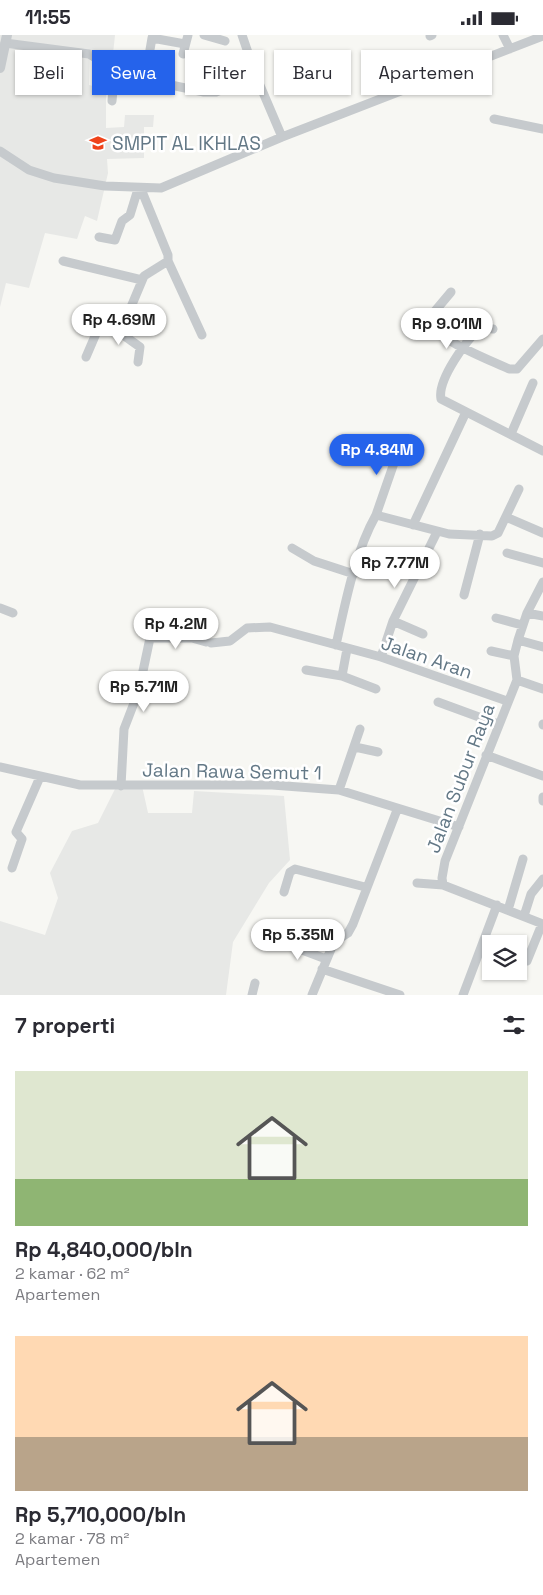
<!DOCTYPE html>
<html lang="id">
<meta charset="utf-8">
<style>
body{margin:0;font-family:"Space Grotesk",sans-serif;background:#f2f2f3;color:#2b2b33;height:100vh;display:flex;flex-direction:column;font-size:19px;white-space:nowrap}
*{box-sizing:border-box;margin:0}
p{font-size:16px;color:#7c7c81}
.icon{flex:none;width:28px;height:28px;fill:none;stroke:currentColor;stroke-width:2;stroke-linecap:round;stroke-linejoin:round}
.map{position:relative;height:960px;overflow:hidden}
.side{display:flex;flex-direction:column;background:#fff;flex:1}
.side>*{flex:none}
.hud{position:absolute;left:15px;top:15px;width:514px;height:45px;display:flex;gap:10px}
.tools{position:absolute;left:482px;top:900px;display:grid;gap:10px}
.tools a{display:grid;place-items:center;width:45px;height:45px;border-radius:0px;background:#fff;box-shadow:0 1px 4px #0004;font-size:25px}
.price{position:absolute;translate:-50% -42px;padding:0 11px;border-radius:18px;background:#fff;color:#222;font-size:16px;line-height:32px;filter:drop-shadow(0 1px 2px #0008)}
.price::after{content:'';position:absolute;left:50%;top:30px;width:15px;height:11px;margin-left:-8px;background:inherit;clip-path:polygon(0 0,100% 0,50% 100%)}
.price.active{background:#2563eb;color:#fff}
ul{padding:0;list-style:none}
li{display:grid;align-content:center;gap:10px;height:265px;padding:0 15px}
li span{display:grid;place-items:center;height:155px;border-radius:0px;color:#555}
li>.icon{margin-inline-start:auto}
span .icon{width:90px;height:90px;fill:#fffc;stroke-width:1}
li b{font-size:21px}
h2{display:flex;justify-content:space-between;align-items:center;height:60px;padding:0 15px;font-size:21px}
.chip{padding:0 18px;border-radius:0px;background:#fff;box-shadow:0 1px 4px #0004;font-size:18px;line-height:45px}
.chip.active{background:#2563eb;color:#fff}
.status{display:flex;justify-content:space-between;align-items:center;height:35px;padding:0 25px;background:#fff;direction:ltr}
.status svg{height:14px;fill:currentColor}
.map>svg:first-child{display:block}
.built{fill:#e7e8e6}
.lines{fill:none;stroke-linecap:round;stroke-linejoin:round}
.minor{stroke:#c6cacd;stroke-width:9}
.tertiary{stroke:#c6cacd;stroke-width:10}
.labels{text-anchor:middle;stroke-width:5;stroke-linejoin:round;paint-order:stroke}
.poi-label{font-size:19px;fill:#637886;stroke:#fff;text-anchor:start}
.street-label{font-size:19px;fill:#637886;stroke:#fff}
</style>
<div class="status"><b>11:55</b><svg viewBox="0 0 49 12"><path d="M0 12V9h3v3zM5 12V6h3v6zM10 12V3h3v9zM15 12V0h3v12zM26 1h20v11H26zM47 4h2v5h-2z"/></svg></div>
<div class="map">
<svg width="543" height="960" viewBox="0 0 543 960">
<rect width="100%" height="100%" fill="#f7f7f3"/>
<!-- built -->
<path class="built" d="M0 0H115L113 19 90 16 89 50 106 54V93L124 92 125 80H154L153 92H144V123L107 124 108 138 97 186 85 181 77 204 45 198 29 253 6 248 0 272Z
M142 751 148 778H192L194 756 284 761 290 825 269 848 233 907 226 960H0V886L45 900 58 863 50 838 72 796 98 788 115 754Z"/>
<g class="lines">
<!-- minor -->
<path class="minor" d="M153 0 152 3 185 9
M204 0 225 6
M242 0 256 41 282 102
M503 0 510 14
M430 1 432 0
M152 3 146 38 147 43 152 46 204 57H216L256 41
M5 8 89 19 115 34 112 66
M183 19 188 0
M494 84 543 94
M0 116 29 135 54 143 105 151 161 153 282 102 543 1
M141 154 168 220V226L202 300
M99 202 115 205 122 186 130 180 138 154
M63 226 142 245
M451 257 430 282 429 288C438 305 490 325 509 334H517L543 304
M121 292 126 302 140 312 138 327
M493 294 481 292C467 304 437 345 441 364L543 416
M86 322 101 287 105 286 120 292 123 291 144 241 168 226
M511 399 533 348
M376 480 401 408
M506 482 543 498
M413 490 466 377
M292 513 314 526 354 539
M507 518 543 528
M464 560 480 499
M0 573 13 578
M527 578 543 581
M496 583 522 590
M393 586 423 599
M518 605 543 612
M211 608 230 606 247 593 270 592 381 622 507 666
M336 610C345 569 355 517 376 480L449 499 492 501 498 498 519 454
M491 616 514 621
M381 622 393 586 437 497
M306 635 342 641 347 614
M342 641 376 654
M517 645 543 654
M438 667 498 689
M543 690V689
M355 712 378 717
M486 720 543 741
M0 732 80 750H272L339 755 459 792
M121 751 124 694 139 655 150 603H192L206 607
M339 755 360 694
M543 762V766
M12 833 22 804 16 797 40 742
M417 848 443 850 543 889
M443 850 442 843 445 826 517 645 514 621 518 605 527 578 543 547
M284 857 290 837 295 834 365 852
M508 875 523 824
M524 881 531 859 543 844
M278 906 326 924
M527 926 542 889
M322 934 400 960
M252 960 255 948
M312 960 334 907 348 898 353 889 397 775
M463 960 497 870"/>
<!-- tertiary -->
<path class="tertiary" d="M0 33 7 0"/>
</g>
<!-- icons -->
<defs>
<g id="school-bare" transform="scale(1.35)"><path d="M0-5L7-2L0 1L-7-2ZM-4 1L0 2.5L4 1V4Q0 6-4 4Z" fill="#ef431a" stroke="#fff" stroke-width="2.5" paint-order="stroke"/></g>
</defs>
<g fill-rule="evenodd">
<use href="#school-bare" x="98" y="108"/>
</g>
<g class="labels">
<!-- poi labels -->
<g class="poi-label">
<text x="112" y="115">SMPIT AL IKHLAS</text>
</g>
<!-- street labels -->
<g class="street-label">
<text transform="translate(427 622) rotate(19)" y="7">Jalan Aran</text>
<text transform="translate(232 736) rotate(1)" y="7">Jalan Rawa Semut 1</text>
<text transform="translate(460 743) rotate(-69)" y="7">Jalan Subur Raya</text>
</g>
</g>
</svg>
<div class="tools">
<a><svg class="icon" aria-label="layers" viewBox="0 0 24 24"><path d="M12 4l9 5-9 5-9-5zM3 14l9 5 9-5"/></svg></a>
</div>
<b class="price" style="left:119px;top:311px">Rp 4.69M</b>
<b class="price" style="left:447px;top:315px">Rp 9.01M</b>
<b class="price active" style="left:377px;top:441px">Rp 4.84M</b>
<b class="price" style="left:395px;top:554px">Rp 7.77M</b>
<b class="price" style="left:176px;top:615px">Rp 4.2M</b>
<b class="price" style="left:144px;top:678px">Rp 5.71M</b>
<b class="price" style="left:298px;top:926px">Rp 5.35M</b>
<div class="hud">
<a class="chip">Beli</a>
<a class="chip active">Sewa</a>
<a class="chip">Filter</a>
<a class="chip">Baru</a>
<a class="chip">Apartemen</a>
</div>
</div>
<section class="side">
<h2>7 properti<svg class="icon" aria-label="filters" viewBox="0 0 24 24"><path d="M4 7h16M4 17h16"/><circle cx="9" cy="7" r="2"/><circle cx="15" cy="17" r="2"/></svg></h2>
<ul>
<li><span style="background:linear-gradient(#dfe7d0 70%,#8fb573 0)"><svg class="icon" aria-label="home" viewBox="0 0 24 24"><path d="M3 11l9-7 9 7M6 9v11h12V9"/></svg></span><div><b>Rp 4,840,000/bln</b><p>2 kamar · 62 m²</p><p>Apartemen</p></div></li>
<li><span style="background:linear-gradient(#ffd9b3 65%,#b9a48a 0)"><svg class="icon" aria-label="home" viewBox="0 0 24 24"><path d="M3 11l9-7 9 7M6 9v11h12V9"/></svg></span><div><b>Rp 5,710,000/bln</b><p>2 kamar · 78 m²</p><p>Apartemen</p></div></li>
</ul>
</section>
